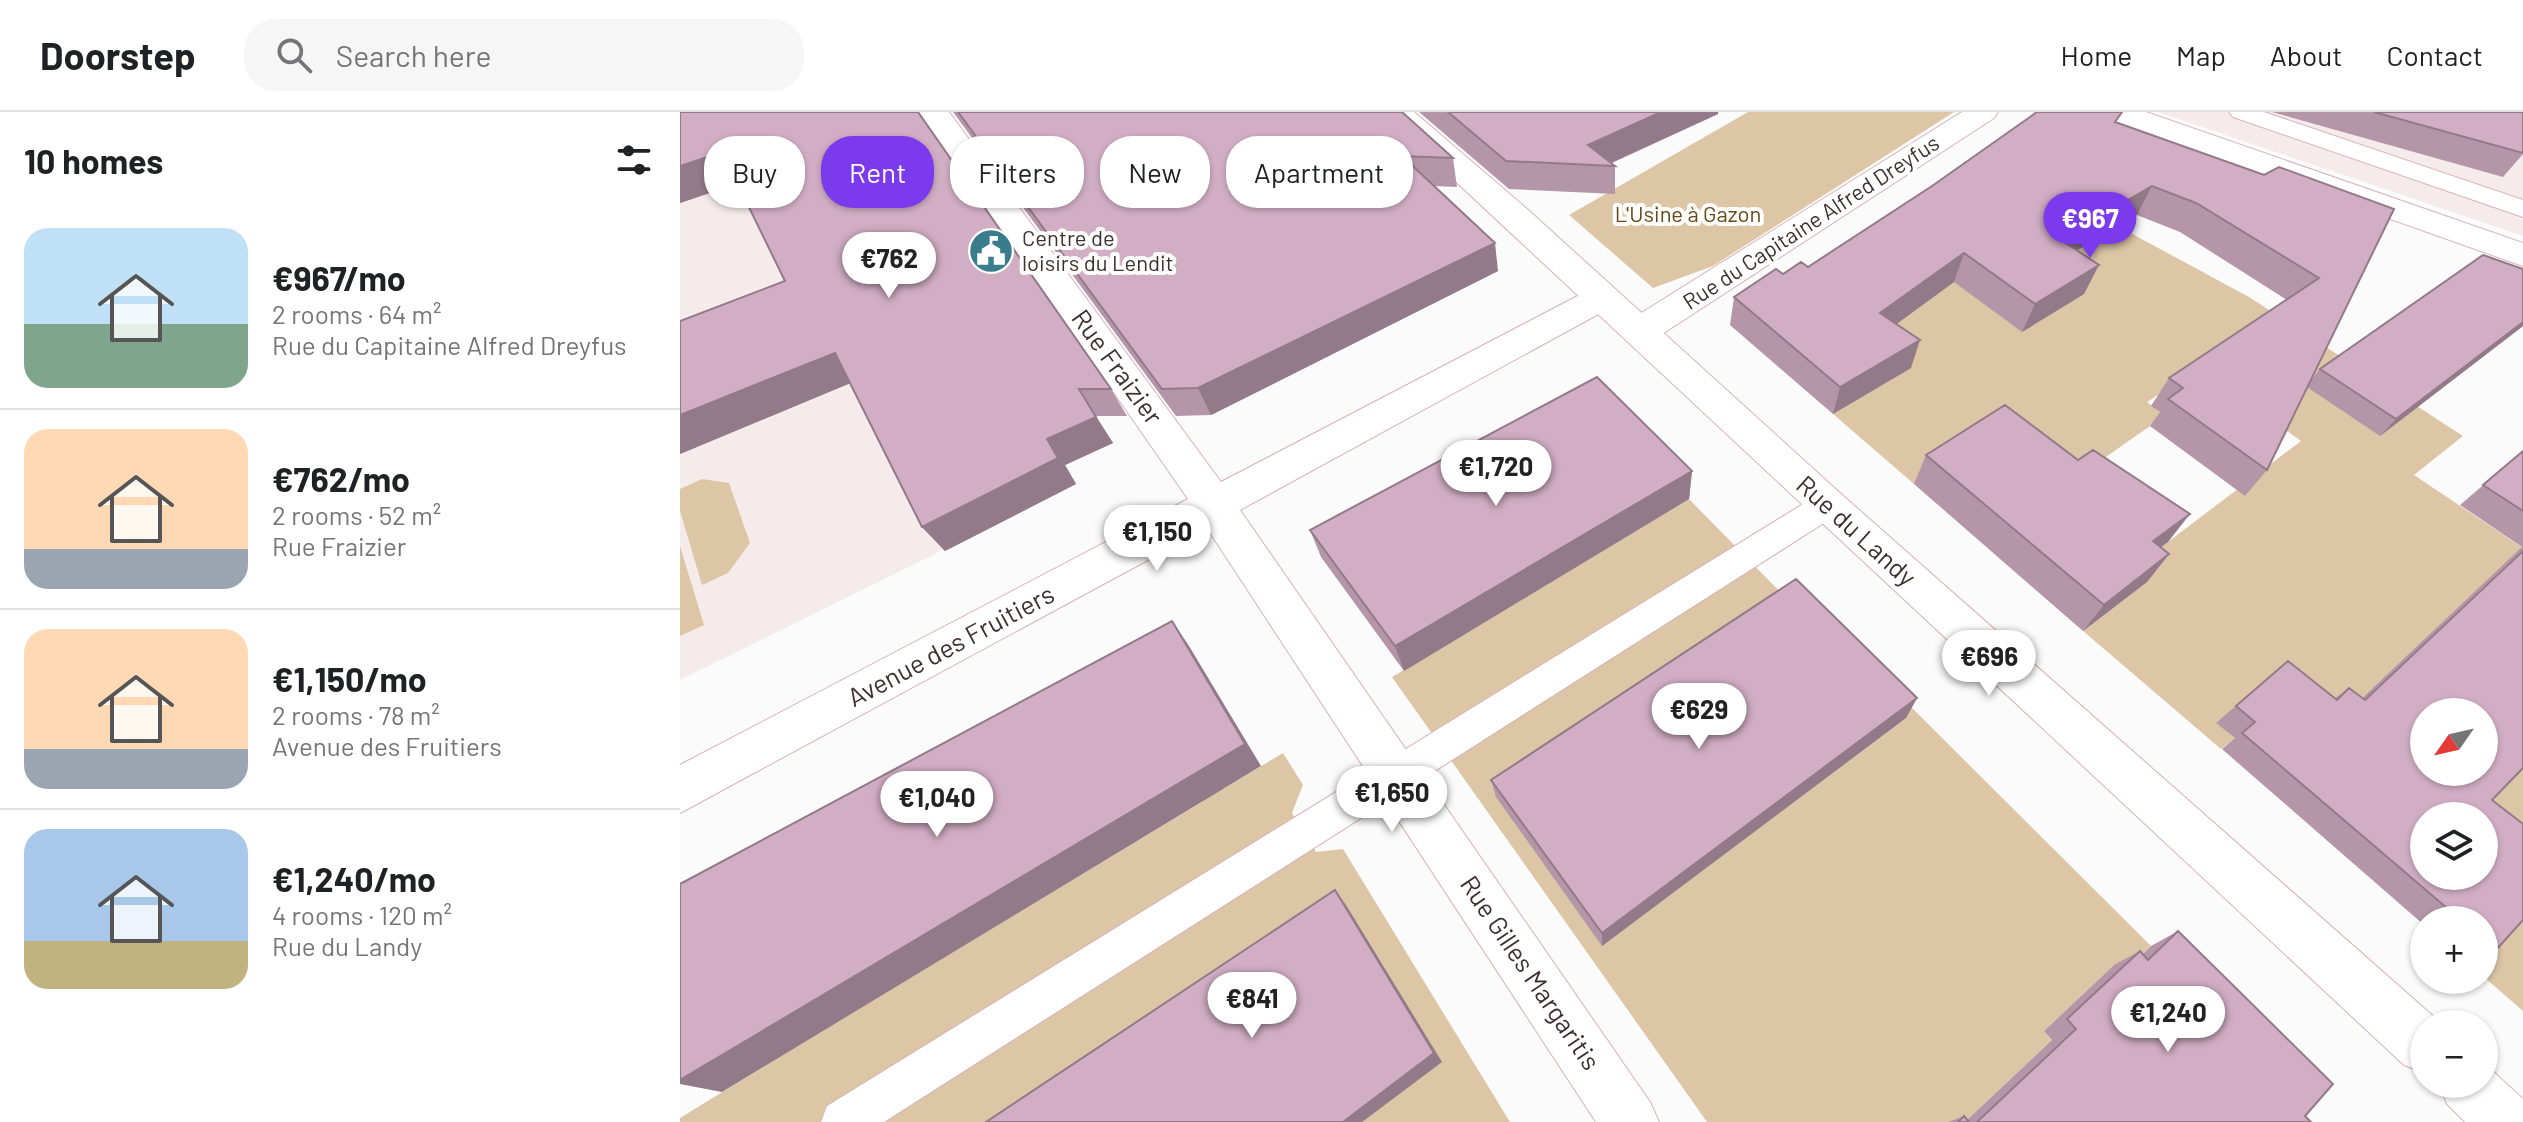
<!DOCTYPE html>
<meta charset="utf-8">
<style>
body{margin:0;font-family:Barlow,sans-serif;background:#f6f6f6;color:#202124;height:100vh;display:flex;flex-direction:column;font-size:30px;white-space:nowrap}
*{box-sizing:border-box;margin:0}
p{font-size:26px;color:#757577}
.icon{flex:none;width:44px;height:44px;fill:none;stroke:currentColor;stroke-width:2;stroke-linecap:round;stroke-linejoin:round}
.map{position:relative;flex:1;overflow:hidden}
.sheet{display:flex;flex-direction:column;background:#fff;width:680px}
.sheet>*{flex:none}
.guide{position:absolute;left:24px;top:24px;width:760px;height:72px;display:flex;gap:16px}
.needle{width:52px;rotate:236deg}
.buttons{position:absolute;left:1730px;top:586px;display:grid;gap:16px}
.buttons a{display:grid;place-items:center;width:88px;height:88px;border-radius:50%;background:#fff;box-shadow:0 2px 6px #0004;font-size:40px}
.price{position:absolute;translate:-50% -68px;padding:0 18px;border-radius:28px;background:#fff;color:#222;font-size:26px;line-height:52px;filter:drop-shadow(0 2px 4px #0008)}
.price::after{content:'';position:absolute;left:50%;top:48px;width:24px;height:18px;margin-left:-12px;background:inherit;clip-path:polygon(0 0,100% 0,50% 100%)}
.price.selected{background:#7c3aed;color:#fff}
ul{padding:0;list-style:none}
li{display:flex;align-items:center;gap:24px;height:200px;padding:0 24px}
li+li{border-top:2px solid #e0e0e0}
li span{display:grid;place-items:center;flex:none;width:224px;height:160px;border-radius:24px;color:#555}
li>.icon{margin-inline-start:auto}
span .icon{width:96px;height:96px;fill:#fffc;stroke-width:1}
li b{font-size:34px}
h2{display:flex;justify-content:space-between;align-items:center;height:96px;padding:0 24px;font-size:34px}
.pill{padding:0 28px;border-radius:32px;background:#fff;box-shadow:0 2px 6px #0004;font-size:28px;line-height:72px}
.pill.selected{background:#7c3aed;color:#fff}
header{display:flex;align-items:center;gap:48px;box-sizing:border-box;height:112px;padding:0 40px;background:#fff;border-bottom:2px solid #e0e0e0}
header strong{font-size:38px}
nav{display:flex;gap:44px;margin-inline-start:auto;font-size:28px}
.search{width:560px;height:72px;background:#f6f6f6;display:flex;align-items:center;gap:20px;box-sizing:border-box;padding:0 28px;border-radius:32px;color:#757577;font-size:30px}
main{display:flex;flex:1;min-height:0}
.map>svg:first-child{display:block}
.built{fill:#f5ebeb}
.green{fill:#ddc6a6}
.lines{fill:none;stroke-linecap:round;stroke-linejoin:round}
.lane-casing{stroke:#d8b2b5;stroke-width:2}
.street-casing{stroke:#d8b2b5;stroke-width:2}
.secondary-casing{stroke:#d8b2b5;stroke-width:2}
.lane{fill:#fff;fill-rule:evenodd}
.street{fill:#fff;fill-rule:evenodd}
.secondary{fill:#fff;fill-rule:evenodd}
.wall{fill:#b596a9}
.shaded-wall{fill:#937a89}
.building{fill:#d2aec4;stroke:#937a89;stroke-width:2;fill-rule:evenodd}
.labels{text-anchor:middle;stroke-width:8;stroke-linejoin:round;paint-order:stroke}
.far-park-label{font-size:22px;fill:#684812;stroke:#fff}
.far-street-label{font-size:22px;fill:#3e2f30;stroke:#fff}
.far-poi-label{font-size:22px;fill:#3e2f30;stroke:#fff;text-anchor:start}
.street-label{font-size:26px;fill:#3e2f30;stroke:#fff}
</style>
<header>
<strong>Doorstep</strong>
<div class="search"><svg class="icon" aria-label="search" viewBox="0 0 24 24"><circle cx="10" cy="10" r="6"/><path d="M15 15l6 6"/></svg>Search here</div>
<nav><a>Home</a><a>Map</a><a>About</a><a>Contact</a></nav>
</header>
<main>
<section class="sheet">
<h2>10 homes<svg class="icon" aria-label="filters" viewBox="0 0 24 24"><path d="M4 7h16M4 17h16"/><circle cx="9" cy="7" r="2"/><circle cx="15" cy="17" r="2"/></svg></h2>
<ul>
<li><span style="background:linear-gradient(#bfe0f5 60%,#7fa58c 0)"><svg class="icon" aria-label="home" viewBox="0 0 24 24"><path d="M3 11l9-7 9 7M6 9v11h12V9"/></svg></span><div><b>€967/mo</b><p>2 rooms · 64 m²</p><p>Rue du Capitaine Alfred Dreyfus</p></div></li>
<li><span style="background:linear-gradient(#ffd9b3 75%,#9aa5b1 0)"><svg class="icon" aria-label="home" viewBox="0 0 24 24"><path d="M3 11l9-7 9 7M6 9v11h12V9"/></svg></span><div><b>€762/mo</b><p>2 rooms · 52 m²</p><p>Rue Fraizier</p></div></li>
<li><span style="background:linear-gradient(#ffd9b3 75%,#9aa5b1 0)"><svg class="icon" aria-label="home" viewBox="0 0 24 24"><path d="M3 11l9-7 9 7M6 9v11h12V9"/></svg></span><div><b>€1,150/mo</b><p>2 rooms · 78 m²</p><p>Avenue des Fruitiers</p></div></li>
<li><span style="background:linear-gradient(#a9c7e8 70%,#c2b280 0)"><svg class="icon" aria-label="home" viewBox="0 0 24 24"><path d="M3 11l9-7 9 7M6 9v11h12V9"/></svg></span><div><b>€1,240/mo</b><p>4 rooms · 120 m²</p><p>Rue du Landy</p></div></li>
</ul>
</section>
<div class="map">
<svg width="1843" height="1010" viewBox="0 0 1843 1010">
<rect width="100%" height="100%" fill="#fbfbfb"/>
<!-- built -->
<path class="built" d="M0 0 305 129 433 331 385 353 396 372 0 568Z
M1478 0H1843V124Z"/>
<!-- green -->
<path class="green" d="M1068 0H1274L1033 154 973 176 889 103Z
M1398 87 1456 124 1569 185 1783 324 1734 363 1843 436 1672 595 1537 610 1555 626 1541 637 1403 519 1467 470 1480 436 1621 329 1535 267 1487 277 1467 290 1493 310 1473 312 1380 377 1311 323 1234 372 1153 302 1230 256 1192 230 1328 129Z
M22 367 49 371 70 431 48 461 22 473 0 399V377Z
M1009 387 1110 490 1111 692 1225 607V589L1471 834 1442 862 1433 854 1364 919 1372 928 1285 1010H1027L712 565Z
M0 434 24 513 0 524Z
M603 641 623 673 612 701 636 740 663 737 830 1010H0V1006L96 947 91 931 123 930 522 690 515 677H543Z
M1843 641V774L1804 704 1731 661 1744 660 1806 679Z
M1843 783V899L1804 865V827Z"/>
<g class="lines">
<!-- lane casing -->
<g class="lane-casing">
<path id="lane" d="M1549 0H1584L1843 88V105L1553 5Z
M1147 381 1158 384 1163 393 1158 402 204 1010H141L147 994 1136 384Z"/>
</g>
<!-- street casing -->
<g class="street-casing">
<path id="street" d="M239 0H269L541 370 911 177 923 173 935 177 941 185 935 193 560 398 970 990 979 1010H916L527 416 0 701V653L508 387Z
M1282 0H1318L1314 6 973 228 960 232 947 228 942 219 947 210Z
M1422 0H1466L1843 131V154L1426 6Z"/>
</g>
<!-- secondary casing -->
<g class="secondary-casing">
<path id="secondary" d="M701 0H734L846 96 1161 382 1762 912H1744V961L1724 953Z
M1804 951 1843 987V1010H1785L1767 992 1759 972H1804Z"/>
</g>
<!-- lane -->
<use href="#lane" class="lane"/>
<!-- street -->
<use href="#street" class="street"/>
<!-- secondary -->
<use href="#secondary" class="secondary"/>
</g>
<!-- wall -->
<path class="wall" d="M0 0 431 277 447 304H416L433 331 385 353 396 372 265 439 242 415 170 271 0 342V209L105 169 57 72 0 91Z
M273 0H722L773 46 777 75 754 74 818 159 531 303 496 304Z
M739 0H1038V2L932 51 935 54V82L829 77Z
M1592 0H1843V42L1823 65Z
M1437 11 1584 63 1714 97 1630 269 1640 257 1843 157V214L1700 324 1627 275 1587 358 1565 384 1470 314 1480 300 1471 294 1489 266 1607 188 1500 120 1457 103 1397 138 1404 182 1342 220 1274 170 1216 212 1231 256 1153 302 1050 213 1054 185 1103 162 1128 155Z
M1843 339V656L1812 688 1816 838 1804 842V808H1744V813L1542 637 1555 626 1536 611 1608 549 1655 586 1669 576 1682 586 1842 435 1780 393Z
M1246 343 1488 430 1480 435 1489 442 1467 470 1403 519 1234 372Z
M1012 359 1009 387 724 559 641 445 630 418Z
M1237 586 1226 606 922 834 816 685 811 668Z
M1498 819 1625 1004 1631 1010H1268L1284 1004 1287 1008 1372 928 1364 919 1434 853 1460 839 1463 842 1471 834Z"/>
<!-- shaded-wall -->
<path class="shaded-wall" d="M981 0H1038V2L926 53 908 33Z
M42 40 65 69 0 91V54Z
M1472 74 1457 103 1367 156 1380 127Z
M815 131 818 159 531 303 518 276Z
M1284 141 1274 170 1192 230 1200 201Z
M1419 153 1404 182 1342 220 1355 192Z
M1843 210V214L1700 324 1716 307Z
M1240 228 1231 256 1153 302 1160 275Z
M155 241 178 268 0 342V303Z
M416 305 433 331 385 353 396 372 265 439 242 415 367 327Z
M1012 359 1009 387 724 559 715 534Z
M1510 402 1488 430 1452 457 1473 429Z
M1489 442 1467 470 1403 519 1424 493Z
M492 509 509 534 581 654 42 980 0 972V968Z
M1237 586 1226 606 922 834V821Z
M655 778 666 793 762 950 682 1010H663Z"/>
<!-- building -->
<path class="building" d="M0 0H238L431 277H399L416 305 367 327 378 346 242 415 155 241 0 303V209L105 169 42 40 0 54Z
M278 0H722L773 46 722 44 815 131 518 276 482 277Z
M768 0H981L908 33 935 54 826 49Z
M1357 0H1442L1435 10 1584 63 1599 55 1714 97 1587 358 1488 287 1503 276 1489 266 1639 166 1516 91 1472 74 1380 127 1419 153 1355 192 1284 141 1200 201 1240 228 1160 275 1054 185 1096 157 1103 162 1121 150 1128 155 1252 74Z
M1694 0H1843V41Z
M1803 143 1843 157V210L1716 307 1640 257Z
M917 265 1012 359 715 534 630 418Z
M1325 293 1398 348 1413 338 1510 402 1473 429 1489 442 1424 493 1246 343Z
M1843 339V399L1803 373Z
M1843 439V656L1812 688 1843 712V808L1816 838 1804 828V808H1781L1562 621 1575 610 1556 594 1608 549 1657 588 1669 576 1685 588ZM1744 600H1804V660H1744ZM1744 704H1804V764H1744Z
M1116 467 1237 586 922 821 811 668Z
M492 509 565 632 0 968V772Z
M655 778 754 941 663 1010H306Z
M1498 819 1653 972 1625 1004 1631 1010H1297L1396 917 1387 907 1460 839 1468 848Z
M1284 1004 1289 1010H1278Z"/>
<!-- icons -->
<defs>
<g id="civic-disc" transform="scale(2.3)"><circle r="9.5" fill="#397c8c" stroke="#fff"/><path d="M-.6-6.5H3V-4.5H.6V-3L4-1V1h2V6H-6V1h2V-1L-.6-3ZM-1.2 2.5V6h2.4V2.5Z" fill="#fff"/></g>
</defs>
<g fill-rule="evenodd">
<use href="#civic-disc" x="311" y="139"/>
</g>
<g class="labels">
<!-- far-park labels -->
<g class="far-park-label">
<text x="1008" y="110">L'Usine à Gazon</text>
</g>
<!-- far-street labels -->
<g class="far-street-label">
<text transform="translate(1131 110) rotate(-33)" y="8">Rue du Capitaine Alfred Dreyfus</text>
</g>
<!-- far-poi labels -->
<g class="far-poi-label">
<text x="342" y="134">Centre de<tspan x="342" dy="25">loisirs du Lendit</tspan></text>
</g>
<!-- street labels -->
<g class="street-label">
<text transform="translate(437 255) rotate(54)" y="9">Rue Fraizier</text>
<text transform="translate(1176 419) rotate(42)" y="9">Rue du Landy</text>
<text transform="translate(271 534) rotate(-28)" y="9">Avenue des Fruitiers</text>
<text transform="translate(850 861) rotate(56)" y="9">Rue Gilles Margaritis</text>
</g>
</g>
</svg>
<div class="buttons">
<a><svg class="needle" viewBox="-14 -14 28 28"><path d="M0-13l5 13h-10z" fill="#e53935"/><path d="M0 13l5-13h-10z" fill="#757577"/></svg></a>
<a><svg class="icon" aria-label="layers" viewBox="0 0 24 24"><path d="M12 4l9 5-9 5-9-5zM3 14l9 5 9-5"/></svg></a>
<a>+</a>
<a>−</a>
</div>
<b class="price selected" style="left:1410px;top:148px">€967</b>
<b class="price" style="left:209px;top:188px">€762</b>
<b class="price" style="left:816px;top:396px">€1,720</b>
<b class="price" style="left:477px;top:461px">€1,150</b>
<b class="price" style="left:1309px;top:586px">€696</b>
<b class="price" style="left:1019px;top:639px">€629</b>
<b class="price" style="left:712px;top:722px">€1,650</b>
<b class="price" style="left:257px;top:727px">€1,040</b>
<b class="price" style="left:572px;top:928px">€841</b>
<b class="price" style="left:1488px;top:942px">€1,240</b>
<div class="guide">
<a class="pill">Buy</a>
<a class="pill selected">Rent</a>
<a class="pill">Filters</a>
<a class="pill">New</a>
<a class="pill">Apartment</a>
</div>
</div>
</main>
